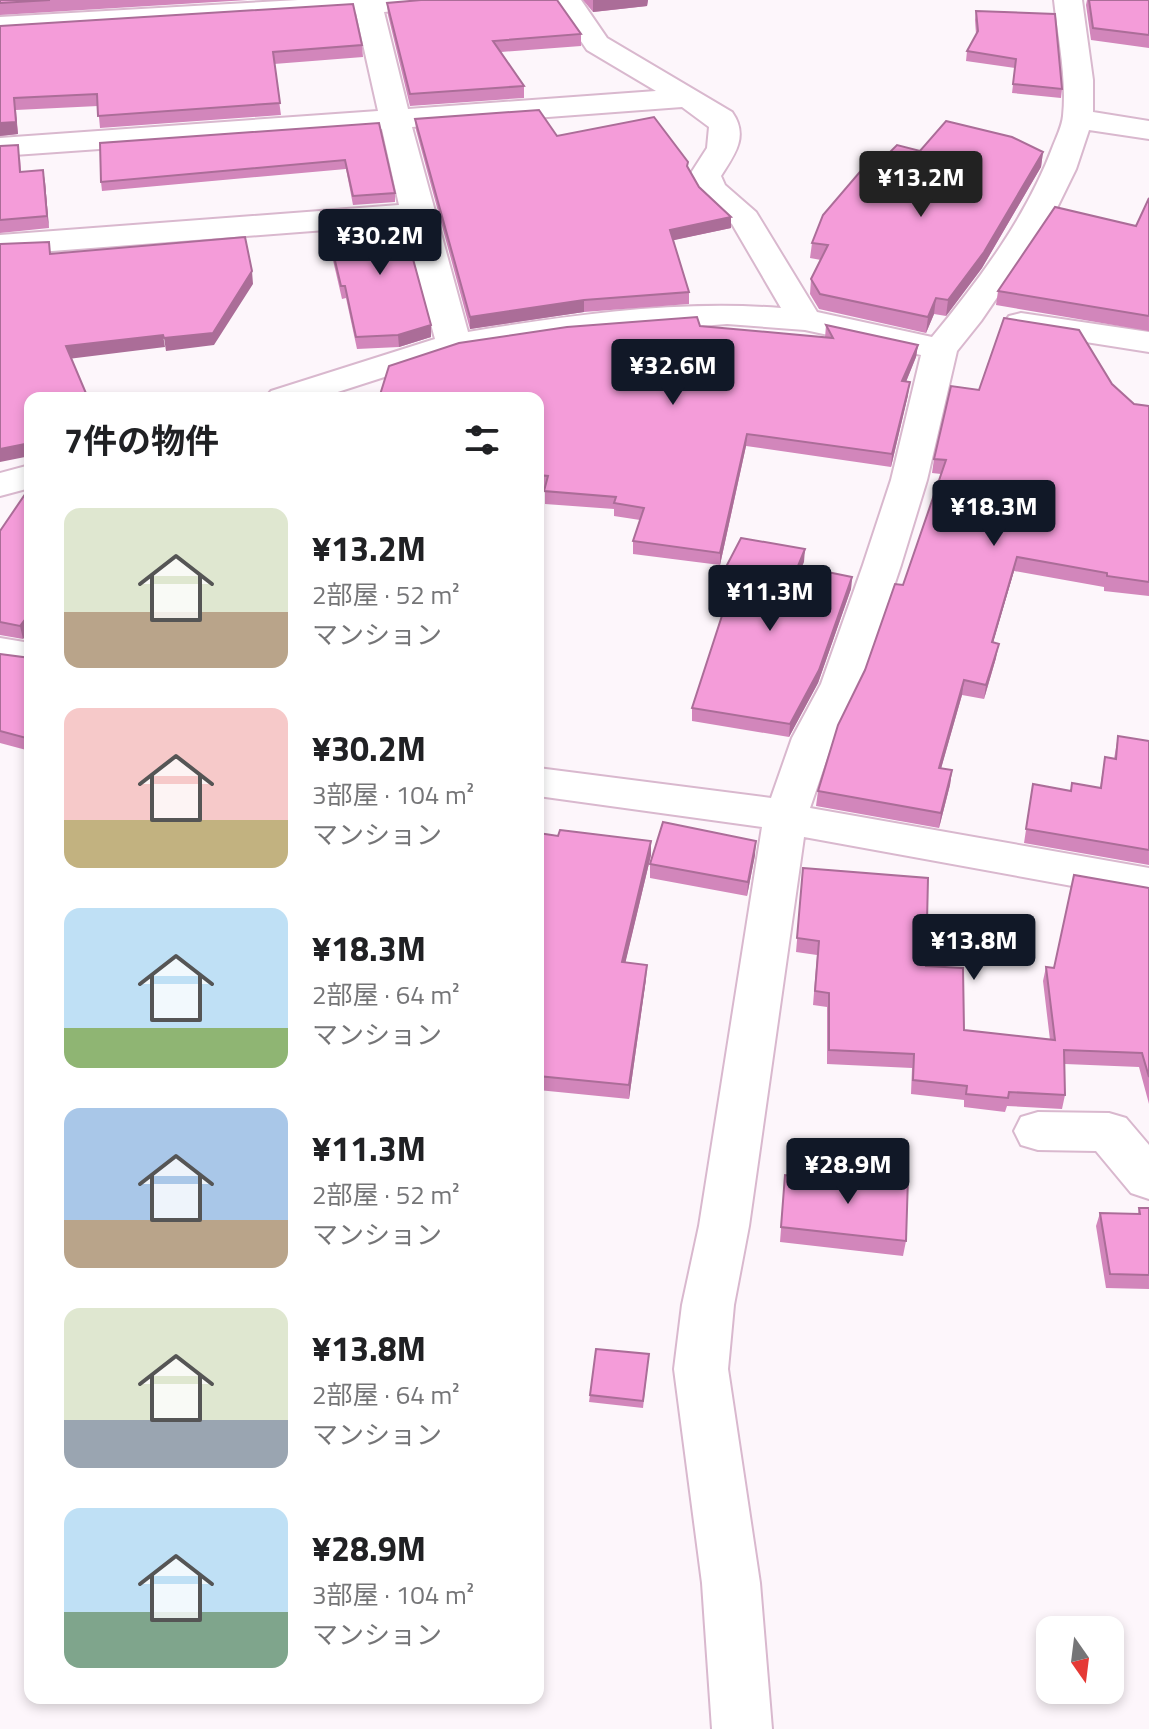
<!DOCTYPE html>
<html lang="ja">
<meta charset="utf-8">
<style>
body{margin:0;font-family:"Titillium Web","Noto Sans JP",sans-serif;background:#f6f6f6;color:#202124;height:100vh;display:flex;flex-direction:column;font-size:30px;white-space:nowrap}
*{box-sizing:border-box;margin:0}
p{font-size:26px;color:#757577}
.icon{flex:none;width:44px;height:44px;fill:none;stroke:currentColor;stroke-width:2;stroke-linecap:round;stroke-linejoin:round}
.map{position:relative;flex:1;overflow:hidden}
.sheet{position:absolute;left:24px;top:392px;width:520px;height:1312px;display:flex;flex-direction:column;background:#fff;border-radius:16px;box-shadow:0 4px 12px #0003}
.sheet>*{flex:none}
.needle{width:52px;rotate:166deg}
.fabs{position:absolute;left:1036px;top:1616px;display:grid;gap:16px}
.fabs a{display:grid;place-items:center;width:88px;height:88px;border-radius:16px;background:#fff;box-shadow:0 4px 12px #0003;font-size:40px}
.price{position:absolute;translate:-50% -68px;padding:0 18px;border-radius:8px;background:#111827;color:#fff;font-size:26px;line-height:52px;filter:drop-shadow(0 2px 4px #0008)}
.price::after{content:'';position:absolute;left:50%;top:48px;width:24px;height:18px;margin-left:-12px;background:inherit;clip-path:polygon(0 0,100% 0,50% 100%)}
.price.current{background:#222;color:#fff}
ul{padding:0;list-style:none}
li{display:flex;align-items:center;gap:24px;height:200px;padding:0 40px}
li span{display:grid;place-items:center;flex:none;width:224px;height:160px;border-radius:16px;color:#555}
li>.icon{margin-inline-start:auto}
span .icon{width:96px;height:96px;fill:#fffc;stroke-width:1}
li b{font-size:34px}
h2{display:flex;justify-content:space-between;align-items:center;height:96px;padding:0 40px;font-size:34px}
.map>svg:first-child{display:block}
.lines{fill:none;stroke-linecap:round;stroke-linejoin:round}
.street-casing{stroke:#d9b8ce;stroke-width:4}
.street{fill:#fff;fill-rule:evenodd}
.wall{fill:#d286bb}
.shaded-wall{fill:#ab6d98}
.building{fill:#f49cd9;stroke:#ab6d98;stroke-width:2}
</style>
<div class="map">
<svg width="1149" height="1729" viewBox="0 0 1149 1729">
<rect width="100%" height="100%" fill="#fdf6fb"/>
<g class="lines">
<!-- street casing -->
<g class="street-casing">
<path id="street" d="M298 0H455L451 6 384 12 408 109 656 91 587 50 553 0H581L607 38 732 112C749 136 735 154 721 176L725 185 756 212 817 312 932 337C980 279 1027 216 1053 146 1057 136 1062 126 1063 116 1067 78 1058 38 1054 0H1082L1093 80V112L1149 121V139L1089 130 1076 169 1054 214 981 321 957 351 927 480 901 565 861 684 834 738 810 808 1149 868V900L804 837 749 1226 734 1305 728 1369 760 1583 772 1729H712L702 1583 674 1369 682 1305 699 1226 762 827 538 796V768L771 798 792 738 821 684 863 565 891 480 921 355 805 330 727 324 567 336 459 353 319 398H265L271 391 435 339 404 224 0 255V235L399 205 382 129 0 156V138L378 111 356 13 0 35V17ZM682 107 709 127 707 148 689 176 701 197 732 224 781 308C676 300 571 315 468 332L412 127Z
M1021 313 1149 332V352L1009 330 1004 323 1009 316Z
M30 465V488L0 496V473Z
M0 638 30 643V669L0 664Z
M1038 1112 1109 1113 1126 1118 1149 1145V1199L1131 1193 1096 1151 1038 1150 1021 1145 1014 1131 1021 1117Z"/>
</g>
<!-- street -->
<use href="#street" class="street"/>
</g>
<!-- wall -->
<path class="wall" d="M0 0H248L0 15Z
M583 0H648L647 6 593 12Z
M1087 0H1149V48L1091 40 1086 5Z
M387 3 581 34V46L501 52 524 86V98L410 106 388 15Z
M976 11 1062 89 1061 98 1012 93 1015 68 966 61 967 51 976 34 975 20Z
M0 26 362 45 363 57 274 64 281 115 100 128 98 106 16 110 18 134 0 136Z
M415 119 557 136 688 168 699 187 731 217V228L673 240 689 292V304L584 312 470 329 416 130Z
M379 123 395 193V202L353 205 346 169 102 191 101 182Z
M0 146 20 158 21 172 45 182 49 228 0 233Z
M920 151 1043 152 1041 167 982 268 946 316 934 314 926 333 819 309 810 294 811 279 821 260 810 258 812 243 873 169Z
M1149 198V331L996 305 998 291 1136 226Z
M358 218 431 325V337L399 347 357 349 346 298 342 299 329 243 328 231 358 228Z
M826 325 918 345 916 357 906 382 908 395 891 467 746 446 720 565 633 554V541L640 520 614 516V509L545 504V489L538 488V398L700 326 825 338Z
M1112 384 1134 404 1149 406V596L1104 591V587L1014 571 993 642 996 658 984 699 962 695 941 768 952 770 950 785 939 828 816 806 818 791 865 670 903 585 941 474 932 473 934 459 979 390Z
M30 487V629L23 639 0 635V531Z
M805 549 802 567 852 577 851 589 818 683 789 737 692 721V708L726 603 714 600 715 588Z
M0 654 30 658V751L0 743Z
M1118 736 1149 741V865L1024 843 1033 784 1071 791 1100 788 1105 757 1114 759Z
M538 833 558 836 651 841V855L625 963 646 979 629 1099 538 1090Z
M755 855 747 896 650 878V864Z
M803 868 926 966 964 1030 1050 1040 1043 981 1046 967 1054 968 1149 888V1104L1139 1067 1065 1064V1095L1062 1109 1007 1106 1005 1112 964 1107V1100L911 1094 912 1068 827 1064V1007L813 1005 817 955 796 952Z
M848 1172 906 1241 903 1256 780 1242 785 1175 847 1182Z
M1139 1208 1149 1209V1289L1106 1288 1096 1226 1100 1213 1138 1214Z
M649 1354 643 1408 589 1402 590 1395Z"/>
<!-- shaded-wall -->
<path class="shaded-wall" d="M593 0H648L647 6 593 12Z
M14 98 18 134 0 136V123Z
M1043 152 1041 167 982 268 946 316 948 300Z
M43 170 45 182 49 228 47 216Z
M731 217V228L670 241V230Z
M252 271 253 284 214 345 166 351 164 338Z
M936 298 934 314 926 333 928 317Z
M584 300V312L470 329V317Z
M431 325V337L399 347 398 335Z
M163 335 165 347 68 359 66 346Z
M918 345 916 357 901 394 902 381Z
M910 382 908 395 891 467 892 454Z
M747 434 746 446 720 565V553Z
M30 443V456L0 462V449Z
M805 549 804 562 797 578 798 566Z
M1017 557 1014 571 989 657 992 642Z
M852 577 851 589 818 683 789 737 790 724Z
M30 613V629L23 639 20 626Z
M999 644 996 658 984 699 986 685Z
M964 680 962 695 937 783 939 768Z
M952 770 950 785 939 828 941 813Z
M651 841V855L622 977V962Z
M756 841 755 855 747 896 748 882Z
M647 965 646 979 629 1099V1085Z"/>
<!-- building -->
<path class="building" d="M0 0H50L0 3Z
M421 0H557L581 34 493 41 524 86 410 94 387 3Z
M1089 0H1149V35L1093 28Z
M353 4 362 45 273 52 280 103 98 116 97 94 14 98 16 122 0 123V26Z
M976 11 1055 14 1062 89 1013 84 1016 59 967 51 978 31Z
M539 110 557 136 654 117 688 162 687 166 699 187 731 217 670 230 689 292 584 300 470 317 415 119Z
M946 121 1012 137 1043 152 984 252 948 300 936 298 928 317 820 294 811 279 828 245 812 243 823 215 864 167 873 169 897 145 920 151Z
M379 123 395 193 353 196 345 160 101 182 100 143Z
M18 145 20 172 43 170 47 216 0 220V146Z
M1149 198V316L998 291 1055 207 1136 226Z
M401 215 431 325 398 335 356 337 345 286H341L328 231 360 228 358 218Z
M245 237 252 271 213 333 164 338 163 335 66 346 88 398H30V443L0 449V244L49 242 50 254Z
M697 317 700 326 833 338 826 325 918 345 902 381 910 382 892 454 747 434 720 553 633 541 644 508 614 503 616 497 544 491 548 476 538 475V398H379L389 366 459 343 567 327Z
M1004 318 1079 330 1112 384 1134 404 1149 406V582L1107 576V573L1017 557 992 642 999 644 986 685 964 680 939 768 952 770 941 813 818 791 838 725 865 670 895 584 903 585 946 460 934 459 951 386 979 390Z
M30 487V613L20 626 0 622V531Z
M741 538 805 549 798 566 852 577 819 670 790 724 692 708 730 591 715 588Z
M0 654 30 658V739L0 731Z
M1118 736 1149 741V850L1026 829 1033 784 1071 791 1072 783 1101 788 1105 757 1116 759Z
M663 822 756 841 748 882 650 864Z
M560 830 651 841 622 962 647 965 629 1085 538 1076V833L558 836Z
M803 868 928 878 926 966 963 968 964 1030 1055 1040 1046 967 1054 968 1074 875 1149 888V1077L1142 1053 1064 1050 1065 1095 1009 1092 1008 1098 966 1094 967 1086 913 1080 914 1054 829 1050V993L815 991 819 941 797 938Z
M848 1172 908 1178 906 1241 781 1227 785 1175 848 1182Z
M1139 1208H1149V1275L1110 1274 1100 1213 1140 1214Z
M596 1349 649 1354 643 1401 590 1395Z"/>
</svg>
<div class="fabs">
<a><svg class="needle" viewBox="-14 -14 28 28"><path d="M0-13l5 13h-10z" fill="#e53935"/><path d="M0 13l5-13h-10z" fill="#757577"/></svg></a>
</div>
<b class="price current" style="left:921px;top:219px">¥13.2M</b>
<b class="price" style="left:380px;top:277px">¥30.2M</b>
<b class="price" style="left:673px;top:407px">¥32.6M</b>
<b class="price" style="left:994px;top:548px">¥18.3M</b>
<b class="price" style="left:770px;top:633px">¥11.3M</b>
<b class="price" style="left:974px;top:982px">¥13.8M</b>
<b class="price" style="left:848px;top:1206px">¥28.9M</b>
<section class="sheet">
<h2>7件の物件<svg class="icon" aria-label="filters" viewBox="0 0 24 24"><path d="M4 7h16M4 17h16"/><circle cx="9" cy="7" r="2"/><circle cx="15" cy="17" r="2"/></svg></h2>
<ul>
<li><span style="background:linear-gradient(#dfe7d0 65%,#b9a48a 0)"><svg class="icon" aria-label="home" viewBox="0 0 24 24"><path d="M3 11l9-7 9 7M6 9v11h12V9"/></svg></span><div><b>¥13.2M</b><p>2部屋 · 52 m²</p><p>マンション</p></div></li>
<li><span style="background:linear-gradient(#f6c9c9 70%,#c2b280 0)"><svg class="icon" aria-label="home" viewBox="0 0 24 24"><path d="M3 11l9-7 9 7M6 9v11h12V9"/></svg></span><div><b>¥30.2M</b><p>3部屋 · 104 m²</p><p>マンション</p></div></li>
<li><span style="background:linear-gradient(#bfe0f5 75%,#8fb573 0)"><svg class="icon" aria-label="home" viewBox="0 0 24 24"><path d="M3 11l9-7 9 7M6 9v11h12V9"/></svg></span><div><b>¥18.3M</b><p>2部屋 · 64 m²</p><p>マンション</p></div></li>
<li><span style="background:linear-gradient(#a9c7e8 70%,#b9a48a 0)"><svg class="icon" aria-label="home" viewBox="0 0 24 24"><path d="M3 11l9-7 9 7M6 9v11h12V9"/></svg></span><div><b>¥11.3M</b><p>2部屋 · 52 m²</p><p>マンション</p></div></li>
<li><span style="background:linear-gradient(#dfe7d0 70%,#9aa5b1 0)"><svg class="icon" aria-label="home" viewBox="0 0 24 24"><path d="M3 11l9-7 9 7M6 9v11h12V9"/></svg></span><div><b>¥13.8M</b><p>2部屋 · 64 m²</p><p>マンション</p></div></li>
<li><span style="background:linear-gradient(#bfe0f5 65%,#7fa58c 0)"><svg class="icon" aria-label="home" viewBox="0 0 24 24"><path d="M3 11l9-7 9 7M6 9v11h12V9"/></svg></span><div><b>¥28.9M</b><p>3部屋 · 104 m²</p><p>マンション</p></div></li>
</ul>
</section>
</div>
